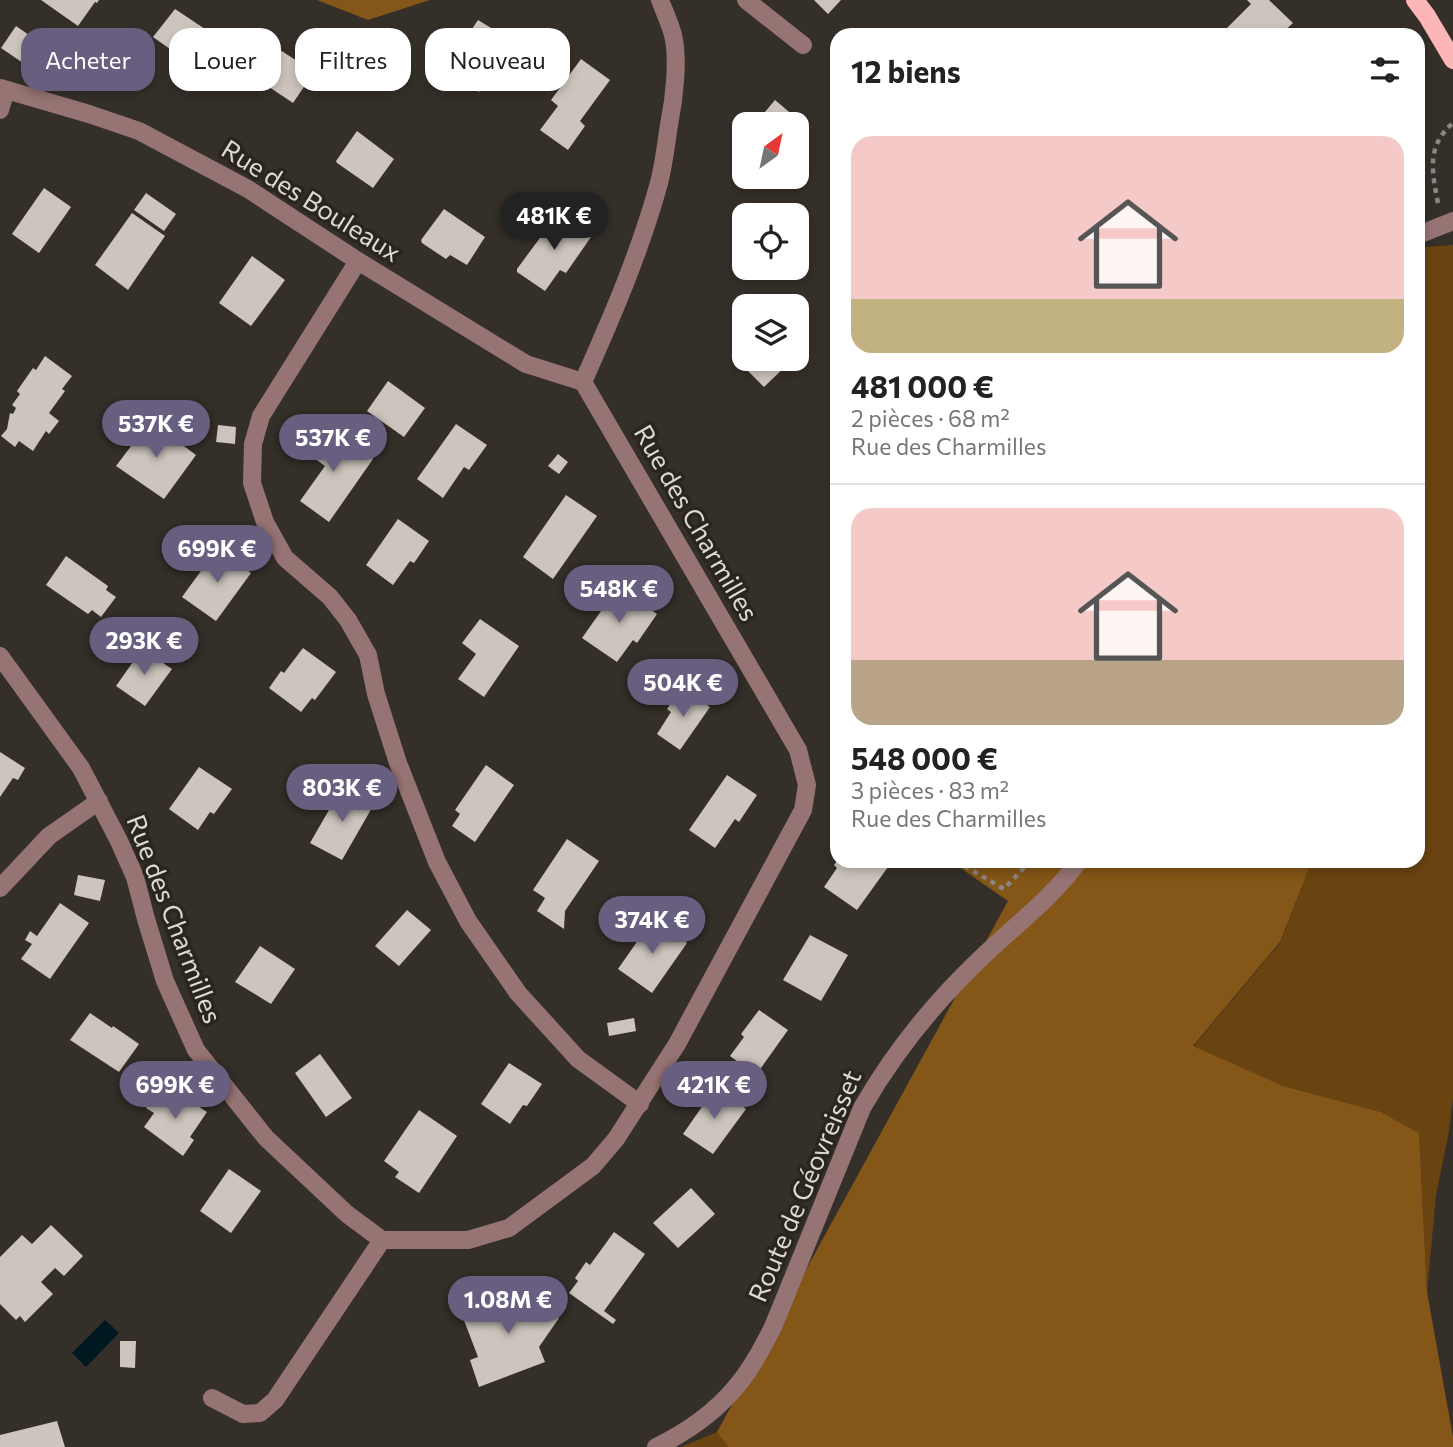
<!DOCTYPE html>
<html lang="fr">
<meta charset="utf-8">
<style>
body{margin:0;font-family:Commissioner,sans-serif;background:#f2f2f2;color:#222;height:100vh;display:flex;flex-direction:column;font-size:26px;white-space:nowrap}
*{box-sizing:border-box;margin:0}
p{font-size:23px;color:#767676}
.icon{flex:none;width:38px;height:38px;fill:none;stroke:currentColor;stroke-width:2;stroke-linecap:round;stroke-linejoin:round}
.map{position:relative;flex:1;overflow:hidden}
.side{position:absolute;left:830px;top:28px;width:595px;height:840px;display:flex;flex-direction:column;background:#fff;border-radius:21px;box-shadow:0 4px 10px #0003}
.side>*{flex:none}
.guide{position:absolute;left:21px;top:28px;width:665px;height:63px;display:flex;gap:14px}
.needle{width:46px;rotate:33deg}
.tools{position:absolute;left:732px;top:112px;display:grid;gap:14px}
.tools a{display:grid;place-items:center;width:77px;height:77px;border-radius:14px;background:#fff;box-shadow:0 4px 10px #0003;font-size:35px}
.price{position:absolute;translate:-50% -60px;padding:0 16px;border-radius:24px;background:#685f80;color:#fff;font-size:23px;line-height:46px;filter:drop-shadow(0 2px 4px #0008)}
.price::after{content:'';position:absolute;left:50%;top:42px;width:21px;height:16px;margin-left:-10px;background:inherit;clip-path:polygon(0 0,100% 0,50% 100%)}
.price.active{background:#222;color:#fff}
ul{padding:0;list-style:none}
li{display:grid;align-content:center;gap:14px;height:371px;padding:0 21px}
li+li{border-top:2px solid #e0e0e0}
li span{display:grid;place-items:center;height:217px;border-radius:21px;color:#555}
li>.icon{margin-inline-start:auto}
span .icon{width:126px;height:126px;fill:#fffc;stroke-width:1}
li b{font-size:30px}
h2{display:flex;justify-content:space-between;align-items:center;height:84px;padding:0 21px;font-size:30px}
.chip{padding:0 24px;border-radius:21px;background:#fff;box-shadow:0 4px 10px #0003;font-size:24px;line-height:63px}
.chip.active{background:#685f80;color:#fff}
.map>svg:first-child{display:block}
.green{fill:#6a4410}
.forest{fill:#845617}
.water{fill:#001820}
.building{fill:#cdc5bd}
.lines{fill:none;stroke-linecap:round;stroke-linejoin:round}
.path{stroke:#8b8681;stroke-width:4.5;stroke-dasharray:5 5;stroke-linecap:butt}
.minor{stroke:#967473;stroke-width:18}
.major{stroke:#fcb6b6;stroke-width:18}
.labels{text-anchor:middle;stroke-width:7;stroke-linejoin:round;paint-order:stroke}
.street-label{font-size:26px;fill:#ddd9d5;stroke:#2b251f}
</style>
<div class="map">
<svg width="1453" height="1447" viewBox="0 0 1453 1447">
<rect width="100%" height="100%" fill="#352f29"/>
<!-- green -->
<path class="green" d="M1453 245V1099L1448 1136 1436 1195 1427 1292 1419 1133 1381 1112 1283 1086 1193 1047 1280 943 1312 861H1418V252L1425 247Z
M717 1432 728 1447H681Z"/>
<!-- forest -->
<path class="forest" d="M317 0H430L368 20Z
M963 861H1312L1280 942 1193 1046 1283 1086 1381 1112 1419 1133 1427 1292 1453 1437V1447H728L717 1432 1008 901 959 867Z"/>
<!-- water -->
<path class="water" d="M105 1320 119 1333 86 1367 72 1353Z"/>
<!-- building -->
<path class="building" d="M41 0H99L97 3 95 2 78 26Z
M814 0H841L828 14Z
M1247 0H1269L1293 23 1280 35H1226L1223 32 1251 4Z
M175 9 214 35 215 38 194 66 153 37Z
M478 20 514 42 479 92 446 68Z
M16 26 42 44 26 65 1 48Z
M274 46 314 72 293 103 254 77Z
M581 59 610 80 580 121 585 126 568 150 540 130 558 106 551 100Z
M775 100 807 127 796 140V124H755Z
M357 131 394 159 373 188 337 163 336 161Z
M744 145V167L733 158Z
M44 188 71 207 39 253 12 234Z
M146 193 176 214 164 231 134 210Z
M444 209 485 237 467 265 450 255 446 259 422 243 421 240Z
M559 212 591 237 566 273 560 270 545 291 517 272V269Z
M132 213 165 236 128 290 95 265Z
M252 256 285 280 251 326 219 303Z
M744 349V359H793L764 387 735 358Z
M45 356 72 376 62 389 65 391 49 413 59 421 49 434 46 431 33 451 19 441 15 447 1 436 7 429 10 413 13 414 16 408 12 405 20 394 17 391 33 368 36 370Z
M388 381 425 408 404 437 367 411Z
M150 421 196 455 164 499 116 466Z
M456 424 487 445 469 470 464 467 443 498 417 479Z
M218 425 236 427 235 444 216 442Z
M304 432 330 449 340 436 373 459 329 522 300 501 325 466 295 444Z
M558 454 568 462 559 474 548 466Z
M566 495 597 516 553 579 523 557Z
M398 519 429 541 414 563 410 561 393 585 366 565Z
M217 549 251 573 216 621 182 597Z
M66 556 108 586 106 590 116 597 101 617 92 610 88 614 46 585Z
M618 587 657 614 637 643 633 640 617 662 582 638Z
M480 619 519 646 484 697 458 679 476 654 462 643Z
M303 648 336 672 315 700 312 698 301 712 269 688 281 671 284 673Z
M142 649 172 669 145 706 116 686Z
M681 688 710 707 680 750 657 734 671 712 667 709Z
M0 752 25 768 18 780 13 778 0 797Z
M486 765 514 785 475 842 452 826 460 814 455 810Z
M199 767 232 789 214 814 210 812 198 830 169 809Z
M727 775 757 795 739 822 735 819 715 848 689 830Z
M341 789 373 806 342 860 310 843Z
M567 839 599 861 565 911 564 929 537 911 545 898 533 890Z
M837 861H879L888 867 857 910 824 887 837 868 834 865Z
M78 875 105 880 100 901 74 895Z
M60 903 89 923 50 979 21 959 32 944 25 940 30 931 37 936Z
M407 910 431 930 399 966 375 946Z
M652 920 687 943 652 993 618 969Z
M810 935 848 955 821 1001 783 980Z
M260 946 295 969 271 1004 235 982Z
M759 1010 788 1030 756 1075 730 1056 744 1037 741 1034Z
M90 1013 112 1028 113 1026 139 1044 119 1072 70 1040Z
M634 1018 636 1031 609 1036 607 1023Z
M320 1054 352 1098 326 1117 295 1073Z
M509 1063 542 1084 527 1106 523 1105 510 1124 481 1104Z
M715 1088 746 1109 713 1154 683 1134Z
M172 1089 207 1112 190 1137 194 1140 183 1156 144 1127 154 1113 146 1108 154 1097 163 1102Z
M419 1110 457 1136 419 1193 395 1177 399 1172 384 1161Z
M229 1169 261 1191 231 1233 200 1211Z
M691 1188 715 1214 678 1248 653 1223Z
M51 1225 83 1256 64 1276 55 1268 41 1282 53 1294 25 1322 20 1316 16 1320 0 1304V1257L22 1235 32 1244Z
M614 1232 645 1254 604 1311 616 1320 613 1324 569 1293 578 1281 575 1278 586 1262 590 1265Z
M518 1290 559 1318 539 1347 545 1362 479 1387 470 1360 478 1357 462 1315Z
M120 1341H136L135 1368 120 1367Z
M57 1421 65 1447H0V1435Z"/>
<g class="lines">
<!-- path -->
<path class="path" d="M1438 203C1432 172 1426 146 1453 123
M956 861 1004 889 1030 861"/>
<!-- minor -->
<path class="minor" d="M746 0 803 45
M0 88 89 114 139 131 248 189 358 261 526 364 583 382
M0 110 6 90
M1418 235 1453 221
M358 261 261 416 253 444 252 483 265 522 285 558 330 597 348 620 368 655 376 694 398 763 437 862 468 921 518 993 578 1059 640 1104
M0 656 81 768 119 841 135 877 146 919 165 981 196 1050 266 1138 347 1214 382 1240H468L509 1228 593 1166 616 1139 677 1044 803 810 807 785 798 750 583 382C612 317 640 252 659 183 664 164 666 144 669 125 674 100 679 60 673 35 670 23 664 11 660 0
M0 888 49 836 99 801
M212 1398 243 1414 260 1413 275 1400 382 1240
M656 1447C685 1433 714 1413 735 1388 751 1370 762 1348 773 1327L862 1108C894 1052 933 1004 979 960 1013 927 1051 899 1079 861"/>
<!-- major -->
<path class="major" d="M1415 0 1427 16 1453 60"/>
</g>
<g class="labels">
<!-- street labels -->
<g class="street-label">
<text transform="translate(311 201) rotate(32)" y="9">Rue des Bouleaux</text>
<text transform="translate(696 523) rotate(60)" y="9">Rue des Charmilles</text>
<text transform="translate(174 919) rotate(69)" y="9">Rue des Charmilles</text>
<text transform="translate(805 1186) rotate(-67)" y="9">Route de Géovreisset</text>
</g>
</g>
</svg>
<div class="tools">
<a><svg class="needle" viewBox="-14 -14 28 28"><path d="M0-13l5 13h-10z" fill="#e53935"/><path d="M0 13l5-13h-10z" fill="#767676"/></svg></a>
<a><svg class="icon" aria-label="locate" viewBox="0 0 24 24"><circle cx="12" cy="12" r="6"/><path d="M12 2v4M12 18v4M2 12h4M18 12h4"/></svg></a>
<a><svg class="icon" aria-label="layers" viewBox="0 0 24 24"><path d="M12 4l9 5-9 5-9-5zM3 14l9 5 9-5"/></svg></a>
</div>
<b class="price active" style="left:554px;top:252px">481K €</b>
<b class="price" style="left:156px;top:460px">537K €</b>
<b class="price" style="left:333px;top:474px">537K €</b>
<b class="price" style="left:217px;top:585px">699K €</b>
<b class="price" style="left:619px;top:625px">548K €</b>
<b class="price" style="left:144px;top:677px">293K €</b>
<b class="price" style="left:683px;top:719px">504K €</b>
<b class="price" style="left:342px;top:824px">803K €</b>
<b class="price" style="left:652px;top:956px">374K €</b>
<b class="price" style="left:175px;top:1121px">699K €</b>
<b class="price" style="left:714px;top:1121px">421K €</b>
<b class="price" style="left:508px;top:1336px">1.08M €</b>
<div class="guide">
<a class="chip active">Acheter</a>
<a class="chip">Louer</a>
<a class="chip">Filtres</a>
<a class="chip">Nouveau</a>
</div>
<section class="side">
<h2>12 biens<svg class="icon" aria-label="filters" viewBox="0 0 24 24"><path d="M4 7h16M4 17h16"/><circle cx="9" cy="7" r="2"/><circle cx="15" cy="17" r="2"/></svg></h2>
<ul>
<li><span style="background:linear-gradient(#f6c9c9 75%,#c2b280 0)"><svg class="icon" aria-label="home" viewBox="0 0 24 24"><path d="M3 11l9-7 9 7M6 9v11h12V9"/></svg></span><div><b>481 000 €</b><p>2 pièces · 68 m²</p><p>Rue des Charmilles</p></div></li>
<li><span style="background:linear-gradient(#f6c9c9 70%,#b9a48a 0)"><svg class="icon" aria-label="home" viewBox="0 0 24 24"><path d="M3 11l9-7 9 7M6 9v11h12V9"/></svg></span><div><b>548 000 €</b><p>3 pièces · 83 m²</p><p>Rue des Charmilles</p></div></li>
</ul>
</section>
</div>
